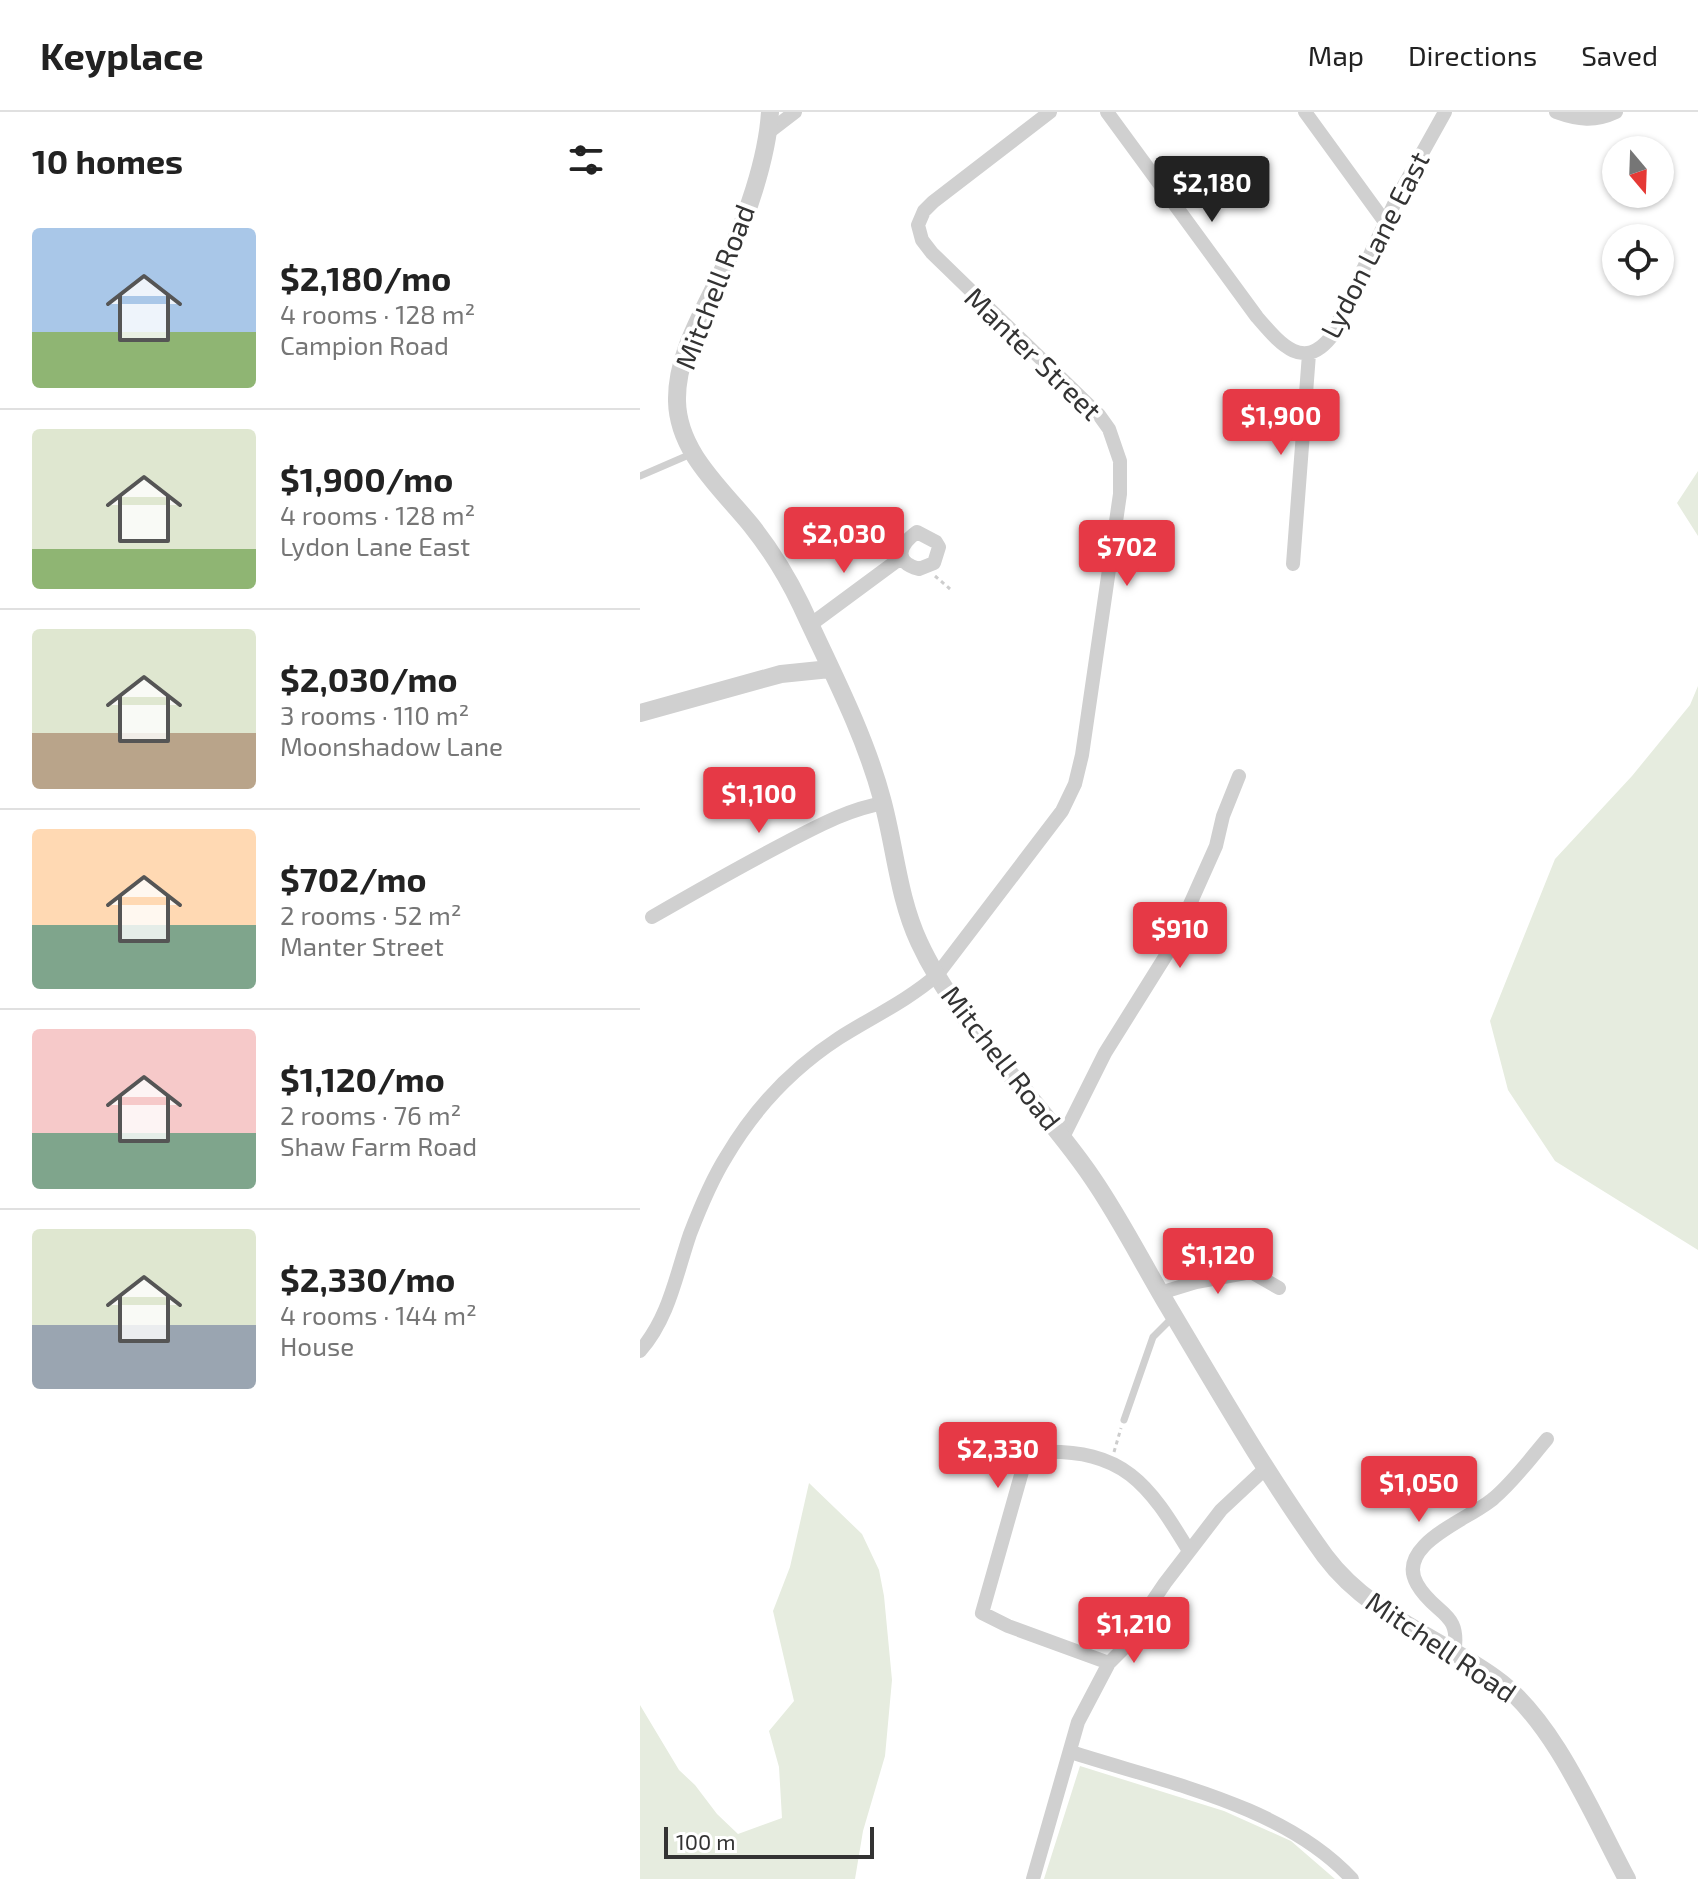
<!DOCTYPE html>
<meta charset="utf-8">
<style>
body{margin:0;font-family:"Exo 2",sans-serif;background:#f6f6f6;color:#222;height:100vh;display:flex;flex-direction:column;font-size:30px;white-space:nowrap}
*{box-sizing:border-box;margin:0}
p{font-size:26px;color:#767676}
.icon{flex:none;width:44px;height:44px;fill:none;stroke:currentColor;stroke-width:2;stroke-linecap:round;stroke-linejoin:round}
.map{position:relative;flex:1;overflow:hidden}
.drawer{display:flex;flex-direction:column;background:#fff;width:640px}
.drawer>*{flex:none}
.needle{width:52px;rotate:161deg}
.controls{position:absolute;left:962px;top:24px;display:grid;gap:16px}
.controls a{display:grid;place-items:center;width:72px;height:72px;border-radius:50%;background:#fff;box-shadow:0 2px 6px #0004;font-size:40px}
.scale{position:absolute;left:24px;bottom:20px;width:210px;box-sizing:border-box;padding-left:8px;border:4px solid #333;border-top:0;font-size:22px;line-height:28px;white-space:nowrap;color:#333;-webkit-text-stroke:6px #fff;paint-order:stroke}
.price{position:absolute;translate:-50% -68px;padding:0 18px;border-radius:8px;background:#e63946;color:#fff;font-size:26px;line-height:52px;filter:drop-shadow(0 2px 4px #0008)}
.price::after{content:'';position:absolute;left:50%;top:48px;width:24px;height:18px;margin-left:-12px;background:inherit;clip-path:polygon(0 0,100% 0,50% 100%)}
.price.current{background:#222;color:#fff}
ul{padding:0;list-style:none}
li{display:flex;align-items:center;gap:24px;height:200px;padding:0 32px}
li+li{border-top:2px solid #e0e0e0}
li span{display:grid;place-items:center;flex:none;width:224px;height:160px;border-radius:8px;color:#555}
li>.icon{margin-inline-start:auto}
span .icon{width:96px;height:96px;fill:#fffc;stroke-width:1}
li b{font-size:34px}
h2{display:flex;justify-content:space-between;align-items:center;height:96px;padding:0 32px;font-size:34px}
header{display:flex;align-items:center;gap:48px;box-sizing:border-box;height:112px;padding:0 40px;background:#fff;border-bottom:2px solid #e0e0e0}
header strong{font-size:38px}
nav{display:flex;gap:44px;margin-inline-start:auto;font-size:28px}
main{display:flex;flex:1;min-height:0}
.map>svg:first-child{display:block}
.green{fill:#e6ecdf}
.lines{fill:none;stroke-linecap:round;stroke-linejoin:round}
.path{stroke:#cdcdcd;stroke-width:3;stroke-dasharray:4 4;stroke-linecap:butt}
.service{stroke:#d0d0d0;stroke-width:7}
.minor{stroke:#d0d0d0;stroke-width:14}
.tertiary{stroke:#d0d0d0;stroke-width:18}
.labels{text-anchor:middle;stroke-width:8;stroke-linejoin:round;paint-order:stroke}
.street-label{font-size:28px;fill:#333;stroke:#fff}
</style>
<header>
<strong>Keyplace</strong>
<nav><a>Map</a><a>Directions</a><a>Saved</a></nav>
</header>
<main>
<section class="drawer">
<h2>10 homes<svg class="icon" aria-label="filters" viewBox="0 0 24 24"><path d="M4 7h16M4 17h16"/><circle cx="9" cy="7" r="2"/><circle cx="15" cy="17" r="2"/></svg></h2>
<ul>
<li><span style="background:linear-gradient(#a9c7e8 65%,#8fb573 0)"><svg class="icon" aria-label="home" viewBox="0 0 24 24"><path d="M3 11l9-7 9 7M6 9v11h12V9"/></svg></span><div><b>$2,180/mo</b><p>4 rooms · 128 m²</p><p>Campion Road</p></div></li>
<li><span style="background:linear-gradient(#dfe7d0 75%,#8fb573 0)"><svg class="icon" aria-label="home" viewBox="0 0 24 24"><path d="M3 11l9-7 9 7M6 9v11h12V9"/></svg></span><div><b>$1,900/mo</b><p>4 rooms · 128 m²</p><p>Lydon Lane East</p></div></li>
<li><span style="background:linear-gradient(#dfe7d0 65%,#b9a48a 0)"><svg class="icon" aria-label="home" viewBox="0 0 24 24"><path d="M3 11l9-7 9 7M6 9v11h12V9"/></svg></span><div><b>$2,030/mo</b><p>3 rooms · 110 m²</p><p>Moonshadow Lane</p></div></li>
<li><span style="background:linear-gradient(#ffd9b3 60%,#7fa58c 0)"><svg class="icon" aria-label="home" viewBox="0 0 24 24"><path d="M3 11l9-7 9 7M6 9v11h12V9"/></svg></span><div><b>$702/mo</b><p>2 rooms · 52 m²</p><p>Manter Street</p></div></li>
<li><span style="background:linear-gradient(#f6c9c9 65%,#7fa58c 0)"><svg class="icon" aria-label="home" viewBox="0 0 24 24"><path d="M3 11l9-7 9 7M6 9v11h12V9"/></svg></span><div><b>$1,120/mo</b><p>2 rooms · 76 m²</p><p>Shaw Farm Road</p></div></li>
<li><span style="background:linear-gradient(#dfe7d0 60%,#9aa5b1 0)"><svg class="icon" aria-label="home" viewBox="0 0 24 24"><path d="M3 11l9-7 9 7M6 9v11h12V9"/></svg></span><div><b>$2,330/mo</b><p>4 rooms · 144 m²</p><p>House</p></div></li>
</ul>
</section>
<div class="map">
<svg width="1058" height="1767" viewBox="0 0 1058 1767">
<rect width="100%" height="100%" fill="#fff"/>
<!-- green -->
<path class="green" d="M1058 359V424L1037 391Z
M1058 574V1138L915 1049 868 978 850 909 915 747 992 664 1050 593Z
M169 1371 222 1422 239 1458 244 1484 252 1568 245 1644 223 1719 215 1767H0V1593L39 1658 55 1673 77 1702 98 1722 142 1706 139 1655 129 1619 154 1589 133 1499 150 1455Z
M440 1654 584 1699 651 1729 695 1767H404Z"/>
<g class="lines">
<!-- path -->
<path class="path" d="M295 464 310 477
M474 1340 481 1316"/>
<!-- service -->
<path class="service" d="M0 364 51 342
M484 1308 513 1225 532 1206"/>
<!-- minor -->
<path class="minor" d="M467 0 617 205C638 229 662 261 691 225L757 86 805 0
M665 0 745 110
M916 0C938 8 955 10 976 0
M129 20 155 0
M277 420 296 430 299 435 294 451 279 457C253 450 259 433 277 420Z
M653 452 669 242
M170 513 262 445
M12 805C57 779 101 754 147 730 178 714 209 697 244 691
M423 1025 465 941 530 837 576 734 583 704 599 664
M520 1181 556 1170 611 1160 639 1176
M0 1239C29 1206 36 1163 50 1122 60 1096 71 1069 86 1045 114 997 153 956 199 926 232 905 267 889 297 863L422 699 435 672 442 643 480 382V349L469 317 459 303 292 141 282 128 278 113 284 99 293 90 410 0
M814 1542C822 1498 795 1504 777 1472 754 1432 831 1407 854 1386 874 1369 890 1347 907 1327
M469 1551 368 1514 342 1501 383 1356 399 1340C484 1337 508 1371 549 1439
M431 1640C523 1670 644 1693 712 1767
M393 1767 438 1610 469 1551 485 1535 502 1505 525 1471 581 1398 627 1355"/>
<!-- tertiary -->
<path class="tertiary" d="M130 0C127 48 106 107 86 151 67 195 36 240 37 289 38 340 81 376 111 413 131 438 147 464 161 493 190 556 224 620 242 687 255 734 258 785 279 830 318 915 400 988 453 1067 481 1108 503 1152 528 1194 578 1278 628 1365 685 1444 729 1503 798 1525 855 1566 914 1608 953 1704 987 1767
M0 601 141 562 190 557"/>
</g>
<g class="labels">
<!-- street labels -->
<g class="street-label">
<text transform="translate(735 133) rotate(-63)" y="10">Lydon Lane East</text>
<text transform="translate(75 175) rotate(-69)" y="10">Mitchell Road</text>
<text transform="translate(393 242) rotate(44)" y="10">Manter Street</text>
<text transform="translate(361 946) rotate(52)" y="10">Mitchell Road</text>
<text transform="translate(801 1535) rotate(34)" y="10">Mitchell Road</text>
</g>
</g>
</svg>
<div class="controls">
<a><svg class="needle" viewBox="-14 -14 28 28"><path d="M0-13l5 13h-10z" fill="#e53935"/><path d="M0 13l5-13h-10z" fill="#767676"/></svg></a>
<a><svg class="icon" aria-label="locate" viewBox="0 0 24 24"><circle cx="12" cy="12" r="6"/><path d="M12 2v4M12 18v4M2 12h4M18 12h4"/></svg></a>
</div>
<div class="scale">100 m</div>
<b class="price current" style="left:572px;top:112px">$2,180</b>
<b class="price" style="left:641px;top:345px">$1,900</b>
<b class="price" style="left:204px;top:463px">$2,030</b>
<b class="price" style="left:487px;top:476px">$702</b>
<b class="price" style="left:119px;top:723px">$1,100</b>
<b class="price" style="left:540px;top:858px">$910</b>
<b class="price" style="left:578px;top:1184px">$1,120</b>
<b class="price" style="left:358px;top:1378px">$2,330</b>
<b class="price" style="left:779px;top:1412px">$1,050</b>
<b class="price" style="left:494px;top:1553px">$1,210</b>
</div>
</main>
